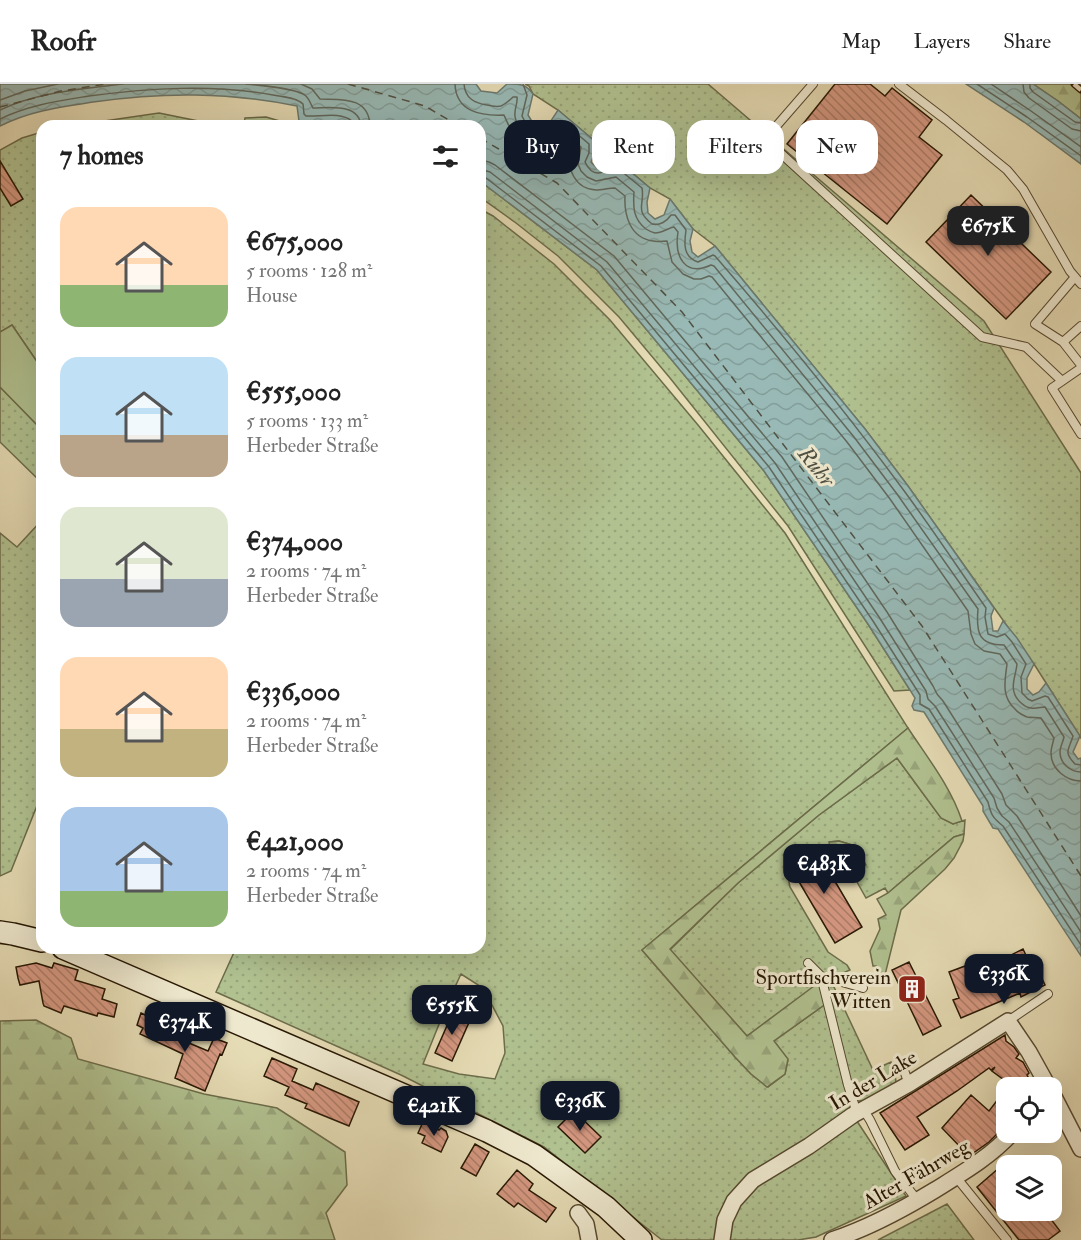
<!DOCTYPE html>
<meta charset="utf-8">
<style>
body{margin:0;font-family:"IM FELL Double Pica",serif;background:#f6f6f6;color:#222;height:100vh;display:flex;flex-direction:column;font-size:22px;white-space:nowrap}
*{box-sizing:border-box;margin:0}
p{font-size:20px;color:#767676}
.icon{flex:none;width:33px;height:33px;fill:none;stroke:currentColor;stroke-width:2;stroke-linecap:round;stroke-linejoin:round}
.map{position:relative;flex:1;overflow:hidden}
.details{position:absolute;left:36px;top:36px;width:450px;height:834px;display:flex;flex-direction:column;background:#fff;border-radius:18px;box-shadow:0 6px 24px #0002}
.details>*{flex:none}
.top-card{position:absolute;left:504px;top:36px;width:486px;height:54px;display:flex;gap:12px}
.buttons{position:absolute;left:996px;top:993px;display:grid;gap:12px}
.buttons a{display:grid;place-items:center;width:66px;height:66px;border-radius:12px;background:#fff;box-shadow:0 6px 24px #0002;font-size:30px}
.price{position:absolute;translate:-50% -51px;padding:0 14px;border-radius:12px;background:#111827;color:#fff;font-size:20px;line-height:39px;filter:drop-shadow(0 2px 3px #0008)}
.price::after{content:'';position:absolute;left:50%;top:36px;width:18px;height:14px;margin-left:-9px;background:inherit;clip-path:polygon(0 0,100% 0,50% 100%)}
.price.active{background:#222;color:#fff}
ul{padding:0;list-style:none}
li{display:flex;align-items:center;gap:18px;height:150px;padding:0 24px}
li span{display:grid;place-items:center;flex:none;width:168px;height:120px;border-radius:18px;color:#555}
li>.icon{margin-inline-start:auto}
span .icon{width:72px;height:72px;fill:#fffc;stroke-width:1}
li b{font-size:26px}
h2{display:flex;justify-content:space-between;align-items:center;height:72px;padding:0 24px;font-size:26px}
.chip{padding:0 21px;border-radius:18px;background:#fff;box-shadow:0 6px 24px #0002;font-size:21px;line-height:54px}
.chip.active{background:#111827;color:#fff}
header{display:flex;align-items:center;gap:36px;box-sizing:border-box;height:84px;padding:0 30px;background:#fff;border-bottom:2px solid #e0e0e0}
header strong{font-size:28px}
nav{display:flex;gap:33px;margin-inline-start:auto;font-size:21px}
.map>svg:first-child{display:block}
.grass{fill:url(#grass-dots);stroke:#6c6c4a;stroke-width:1.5;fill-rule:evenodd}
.forest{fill:url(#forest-firs);stroke:#6c6c4a;stroke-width:1.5}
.garden{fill:#b1c190;stroke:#6c6c4a;stroke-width:1.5}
.water{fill:url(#water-waves);stroke:#6b796e;stroke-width:1.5}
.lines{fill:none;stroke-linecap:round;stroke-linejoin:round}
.shore{stroke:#60685c;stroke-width:1.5}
.ferry{stroke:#4f5042;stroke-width:1.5;stroke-dasharray:8 6;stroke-linecap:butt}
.building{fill:url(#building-back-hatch);stroke:#281804;stroke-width:1.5}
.lane-casing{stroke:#574930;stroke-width:10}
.street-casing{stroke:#574930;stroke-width:18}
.secondary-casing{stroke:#281804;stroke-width:24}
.lane{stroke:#eee8ce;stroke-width:8}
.street{stroke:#eee8ce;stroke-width:15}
.secondary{stroke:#eee8ce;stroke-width:21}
.rail-casing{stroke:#281804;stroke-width:7}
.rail{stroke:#eee8ce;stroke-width:4.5;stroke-dasharray:14;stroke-linecap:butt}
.labels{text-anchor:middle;stroke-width:6;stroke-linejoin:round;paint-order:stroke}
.poi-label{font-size:21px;fill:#281804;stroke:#eee8ce;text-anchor:end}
.street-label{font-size:21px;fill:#281804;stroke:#eee8ce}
.water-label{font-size:22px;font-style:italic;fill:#4f5042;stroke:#eee8ce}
</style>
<header>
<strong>Roofr</strong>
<nav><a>Map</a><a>Layers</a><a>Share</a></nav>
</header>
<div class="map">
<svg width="1081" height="1156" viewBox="0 0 1081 1156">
<defs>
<pattern id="grass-dots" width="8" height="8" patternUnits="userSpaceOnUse" patternTransform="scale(1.5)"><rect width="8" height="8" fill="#b1c190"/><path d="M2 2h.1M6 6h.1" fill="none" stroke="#98a57b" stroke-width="1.8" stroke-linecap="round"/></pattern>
<pattern id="forest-firs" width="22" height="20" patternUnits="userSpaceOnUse" patternTransform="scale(1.5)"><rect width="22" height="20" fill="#b1c190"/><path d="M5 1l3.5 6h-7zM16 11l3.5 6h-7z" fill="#98a57b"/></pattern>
<pattern id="water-waves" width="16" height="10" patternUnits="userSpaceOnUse" patternTransform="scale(1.5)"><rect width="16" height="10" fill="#98b9b5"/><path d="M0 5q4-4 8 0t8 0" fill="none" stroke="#839e9a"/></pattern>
<pattern id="building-back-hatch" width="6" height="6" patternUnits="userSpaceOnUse" patternTransform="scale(1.5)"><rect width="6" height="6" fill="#d59881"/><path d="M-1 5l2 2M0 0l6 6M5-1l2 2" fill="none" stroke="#ad7b67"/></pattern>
</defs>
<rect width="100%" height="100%" fill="#e5dbb4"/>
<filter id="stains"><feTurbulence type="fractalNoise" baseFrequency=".00333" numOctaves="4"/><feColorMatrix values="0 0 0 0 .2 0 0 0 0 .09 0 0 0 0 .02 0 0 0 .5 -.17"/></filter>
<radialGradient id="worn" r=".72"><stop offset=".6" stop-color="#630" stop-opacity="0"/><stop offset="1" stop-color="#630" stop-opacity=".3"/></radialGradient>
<!-- grass -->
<path class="grass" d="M525 0H708L984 237 1081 389V654L1034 580 908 402 865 345 715 162 693 145 670 115 650 104 558 26 533 10 529 2Z
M159 29 223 42H70Z
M266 33 283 38 338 37 361 42H259L244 40 245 34Z
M42 48V285L12 241 0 248V66L22 54Z
M480 97 597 186 764 387 868 540 910 606 894 607 788 442 670 294 619 233 558 172 516 139 480 113Z
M480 125 493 132 554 180 610 236 698 341 785 449 908 644 642 866 735 973 751 990 768 1003 785 990 788 976 774 957 827 919 821 893 815 902 747 952 670 866 738 799 819 731 897 674 941 734 953 740 965 736 964 750 954 753 888 809 885 804 866 814 852 789 866 781 855 762 839 757 830 758 831 770 824 771 797 767 788 793 790 803 828 868 847 881 850 886 841 890 833 889 828 900 834 903 873 986 891 978 895 989 896 999 869 1017H857L851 1001V997L848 1001 855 1023 853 1031 906 1112 816 1153 798 1156H662L544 1063 401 991 216 908 236 864H480ZM461 890 483 904 503 942 505 969 495 995 459 990 423 980 448 918Z
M0 303 42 346V399L0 358Z
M42 436V709L11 787 0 792V449L17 463Z
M947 1120 974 1156H878Z"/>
<!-- forest -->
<path class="forest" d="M1033 0H1081V35L1058 17Z
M908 644C927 673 951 703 962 737L953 740 941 734 897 674 819 731 738 799 670 865 747 952 814 902 821 892 827 919 774 957 788 975 785 990 767 1003 751 990 735 973 642 866Z
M964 750 963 757 954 774 945 785 901 826 885 891 879 890 876 882H873L870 867 880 845 878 835 886 831 877 815 888 809 954 753Z
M839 757 855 762 862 774 848 781 844 775 831 770 829 758Z
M36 936 71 954 78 975 204 1010 277 1024 345 1068 347 1101 326 1129 335 1156H0V937Z"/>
<!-- garden -->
<path class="garden" d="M12 241 42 285V346L0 303V248Z"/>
<!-- water -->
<path class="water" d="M0 0H476L481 7 497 9 507 0C521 0 526 0 533 10L528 31 536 44 545 46 558 26 596 58 594 71 591 78 596 83 605 82 612 72 650 104 647 118 648 129 655 135 664 131 670 115 693 145 690 157 692 168 698 173 715 162 865 345 908 402 994 524 991 532 993 547H998L1003 537 1017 554 1034 580 1027 594V605L1033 611 1039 608 1046 599 1080 652 1073 668 1078 675 1081 674V872L998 745 993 744 983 727V722L924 628 914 626 912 622 915 614 910 606 868 540 764 387 597 186 480 97V42H361L338 37H299L297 22C226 8 164 8 93 18 60 23 30 27 0 42Z
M966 0H1033L1058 17 1081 35V80L1024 38Z"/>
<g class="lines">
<!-- shore -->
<path class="shore" d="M246 0C258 1 299 5 306 12 310 16 311 21 313 24 330 24 359 19 361 42
M301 0 312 5 320 15C341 16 369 12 370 42
M455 0C456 28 481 32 504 31 511 47 517 62 535 67 546 70 554 68 562 61H565L571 67C566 84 575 105 596 106 602 106 609 104 615 104L625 112C624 131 630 154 653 157 657 158 663 157 667 157L672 178 683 190 694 195H701L709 192 712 193 847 358 890 415 968 527 971 550 975 560 984 567 1000 570 1007 580C1005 597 1001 612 1015 625 1018 629 1022 631 1027 633 1032 634 1037 633 1041 634L1054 654C1053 659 1051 664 1051 669 1051 685 1066 697 1081 697
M464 0C465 14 474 19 487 21 491 22 497 23 501 22 506 20 510 16 513 13H517C518 19 514 25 515 32 515 37 519 41 521 45 532 63 548 65 560 48H564L581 63 578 80 581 87 587 93 596 97 616 93 634 108C633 123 633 135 646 145 649 147 651 148 655 149 662 149 668 144 674 143L678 148C674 173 685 193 711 181L714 182 854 353 897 410 978 525C976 548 978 561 1004 561L1017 580C1016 592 1008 605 1019 617 1022 620 1026 624 1031 624 1036 625 1041 623 1045 623L1064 653C1063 658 1060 663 1060 668 1060 680 1071 688 1081 688
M523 0 527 11 522 32C526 40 537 60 549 50 553 48 556 41 558 37H562L589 60V69L585 78C593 95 603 89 615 82L642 104C645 121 634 126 652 140 660 142 667 137 671 131H675L686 146C684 160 683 173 698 178L713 171 715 172C780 247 843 324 902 404 931 443 958 484 986 524L985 533 988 550 997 553 1005 550 1012 558 1026 580 1021 593 1022 609 1028 615 1032 617 1045 612 1048 613 1073 652C1069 666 1063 667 1075 680L1081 681
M977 0 1027 33 1081 72
M991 0 1031 27 1081 63
M1023 0 1024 8 1029 14 1072 45 1081 47
M1030 0V4L1033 8 1075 38 1081 39
M0 16 25 7 58 0
M0 26C37 8 82 5 123 0
M0 35C28 21 58 17 89 12 150 4 212 0 273 11 282 13 296 13 303 20L304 30 306 32C320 33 340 27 352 37L353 42
M480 76 489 78 495 81 614 172 782 373 887 528 933 602 937 610 943 617 1002 710 1006 721 1017 732 1081 832
M480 85 490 88 607 178 775 379 879 533 926 607 928 615 935 622 994 714 997 724 1002 732 1009 738 1081 848
M480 93 486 94 601 182 769 383 873 537 920 611V620L929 625 988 718C991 731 993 734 1003 742L1081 861"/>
<!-- ferry -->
<path class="ferry" d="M348 0 425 22 459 42
M0 23 61 7 106 0
M480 54 557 99 682 228 922 542 1081 792"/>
</g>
<!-- building -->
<path class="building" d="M835 0H870L885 12 892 4 932 36 919 53 942 71 887 140 787 60Z
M0 77 23 115 11 122 0 104Z
M971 111 1051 188 1006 235 926 158Z
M797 767 824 771 823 777 862 843 835 859 798 796 788 794Z
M1023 865 1032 884 1036 882 1045 901 1021 913 1020 909 961 934 953 916 959 914 949 888 965 882 975 907 1013 891 1005 874Z
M909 878 941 942 923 951 892 886Z
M36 879 52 884 54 879 78 886 75 896 105 905 102 915 117 920 114 933 98 929 97 932 64 922 61 929 44 922 43 919 39 897 20 901 18 894 16 883Z
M453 928 470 936 452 977 435 969Z
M141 929 164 940 163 942 172 946 170 951 208 967 214 954 227 959 222 971 220 970 205 1007 175 994 183 970 140 950 143 944 137 941Z
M1005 951 1006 957 1014 963 1019 970 1016 974 1023 978 1029 989 1027 991 1028 993 1019 1004H1015L992 987 995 983 991 986 989 984 957 1007 917 1033 929 1051 905 1066 880 1029Z
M272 974 297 985 292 997 313 1006 316 999 359 1018 349 1042 305 1024 307 1020 285 1011 289 1003 264 992Z
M1006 1005V1041L989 1058 969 1072 942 1044 971 1011 989 1027Z
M574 1027 601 1053 585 1069 558 1043Z
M423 1038 439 1046 441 1044 446 1047 448 1053 441 1068 422 1059 425 1052 418 1049Z
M475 1060 489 1068 476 1092 461 1084Z
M1006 1078V1126H1044L1060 1147 1048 1156H1019L977 1103Z
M517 1086 533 1100 529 1106 556 1124 546 1138 518 1119 514 1123 497 1110Z"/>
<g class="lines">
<!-- lane casing -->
<g class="lane-casing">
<path id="lane" d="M813 0 773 46 776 65 982 253 1026 263 1062 297
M899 0 946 36 1007 86 1023 105 1070 187 1081 200
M1075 193 1035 240 1063 258 1081 242
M1063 258 1081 281
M1081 284 1052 304 1081 350
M808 879 821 892 848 1001 855 1023 853 1029
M821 892 863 904
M1008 937 1048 910
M902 981 909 1000
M863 1025 870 1036 895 1087 917 1116
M956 1093 1007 1156"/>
</g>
<!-- street casing -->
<g class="street-casing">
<path id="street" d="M1052 1009 1081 1065
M578 1129 586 1140 589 1156
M722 1156 725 1136 734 1117 753 1096 809 1062 853 1031 909 1000 1008 937 1029 968 1049 1004
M832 1156C869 1144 902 1126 935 1106 964 1088 990 1073 1013 1048"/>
</g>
<!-- secondary casing -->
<g class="secondary-casing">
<path id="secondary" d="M0 848 13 850 42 857
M63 864 487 1047 534 1071 606 1123 641 1156"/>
</g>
<!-- lane -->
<use href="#lane" class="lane"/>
<!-- street -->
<use href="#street" class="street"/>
<!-- secondary -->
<use href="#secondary" class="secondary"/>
<!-- rail casing -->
<g class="rail-casing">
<path id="rail" d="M1074 0 1081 6"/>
</g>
<!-- rail -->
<use href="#rail" class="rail"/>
</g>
<!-- icons -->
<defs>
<g id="building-square" transform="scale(1.5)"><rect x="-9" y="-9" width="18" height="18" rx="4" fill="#8f2418" stroke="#eee8ce"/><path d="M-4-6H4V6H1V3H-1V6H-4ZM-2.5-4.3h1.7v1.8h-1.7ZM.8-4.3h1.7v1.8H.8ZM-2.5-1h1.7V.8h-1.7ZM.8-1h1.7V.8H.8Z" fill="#fff"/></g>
</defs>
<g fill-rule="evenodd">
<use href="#building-square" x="912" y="905"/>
</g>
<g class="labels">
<!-- poi labels -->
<g class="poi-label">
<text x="891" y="900">Sportfischverein<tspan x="891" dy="24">Witten</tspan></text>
</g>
<!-- street labels -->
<g class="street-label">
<text transform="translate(873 996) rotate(-31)" y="7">In der Lake</text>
<text transform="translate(916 1090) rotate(-30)" y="7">Alter Fährweg</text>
</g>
<!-- water labels -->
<g class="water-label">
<text transform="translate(817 382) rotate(51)" y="8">Ruhr</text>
</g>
</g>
<rect width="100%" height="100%" filter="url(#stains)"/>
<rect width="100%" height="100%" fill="url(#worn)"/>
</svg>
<div class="buttons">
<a><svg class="icon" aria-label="locate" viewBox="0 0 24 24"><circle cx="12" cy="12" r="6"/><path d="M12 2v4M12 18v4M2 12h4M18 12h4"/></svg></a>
<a><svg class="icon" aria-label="layers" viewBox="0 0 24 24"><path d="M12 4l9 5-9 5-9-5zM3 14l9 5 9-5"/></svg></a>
</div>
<b class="price active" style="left:988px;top:173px">€675K</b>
<b class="price" style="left:824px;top:811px">€483K</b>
<b class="price" style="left:1004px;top:921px">€336K</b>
<b class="price" style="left:452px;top:952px">€555K</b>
<b class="price" style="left:185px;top:969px">€374K</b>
<b class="price" style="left:580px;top:1048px">€336K</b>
<b class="price" style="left:434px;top:1053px">€421K</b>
<div class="top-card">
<a class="chip active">Buy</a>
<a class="chip">Rent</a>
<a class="chip">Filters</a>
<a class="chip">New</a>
</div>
<section class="details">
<h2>7 homes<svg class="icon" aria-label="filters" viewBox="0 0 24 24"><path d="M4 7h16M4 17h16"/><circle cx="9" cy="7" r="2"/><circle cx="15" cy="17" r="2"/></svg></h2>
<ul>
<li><span style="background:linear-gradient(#ffd9b3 65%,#8fb573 0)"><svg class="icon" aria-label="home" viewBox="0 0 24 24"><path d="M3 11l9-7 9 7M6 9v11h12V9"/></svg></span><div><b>€675,000</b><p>5 rooms · 128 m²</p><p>House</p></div></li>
<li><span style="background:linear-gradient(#bfe0f5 65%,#b9a48a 0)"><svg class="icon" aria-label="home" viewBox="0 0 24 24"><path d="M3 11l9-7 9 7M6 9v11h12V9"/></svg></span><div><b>€555,000</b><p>5 rooms · 133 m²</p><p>Herbeder Straße</p></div></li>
<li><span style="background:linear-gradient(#dfe7d0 60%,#9aa5b1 0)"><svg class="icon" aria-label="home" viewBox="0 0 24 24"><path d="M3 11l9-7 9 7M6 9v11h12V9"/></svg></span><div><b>€374,000</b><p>2 rooms · 74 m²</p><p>Herbeder Straße</p></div></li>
<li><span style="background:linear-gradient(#ffd9b3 60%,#c2b280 0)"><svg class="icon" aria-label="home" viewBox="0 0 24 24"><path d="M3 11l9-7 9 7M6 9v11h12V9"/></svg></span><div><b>€336,000</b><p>2 rooms · 74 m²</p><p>Herbeder Straße</p></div></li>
<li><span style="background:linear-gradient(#a9c7e8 70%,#8fb573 0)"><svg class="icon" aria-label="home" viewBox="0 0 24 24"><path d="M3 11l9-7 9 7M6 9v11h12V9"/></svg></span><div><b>€421,000</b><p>2 rooms · 74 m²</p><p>Herbeder Straße</p></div></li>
</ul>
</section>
</div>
